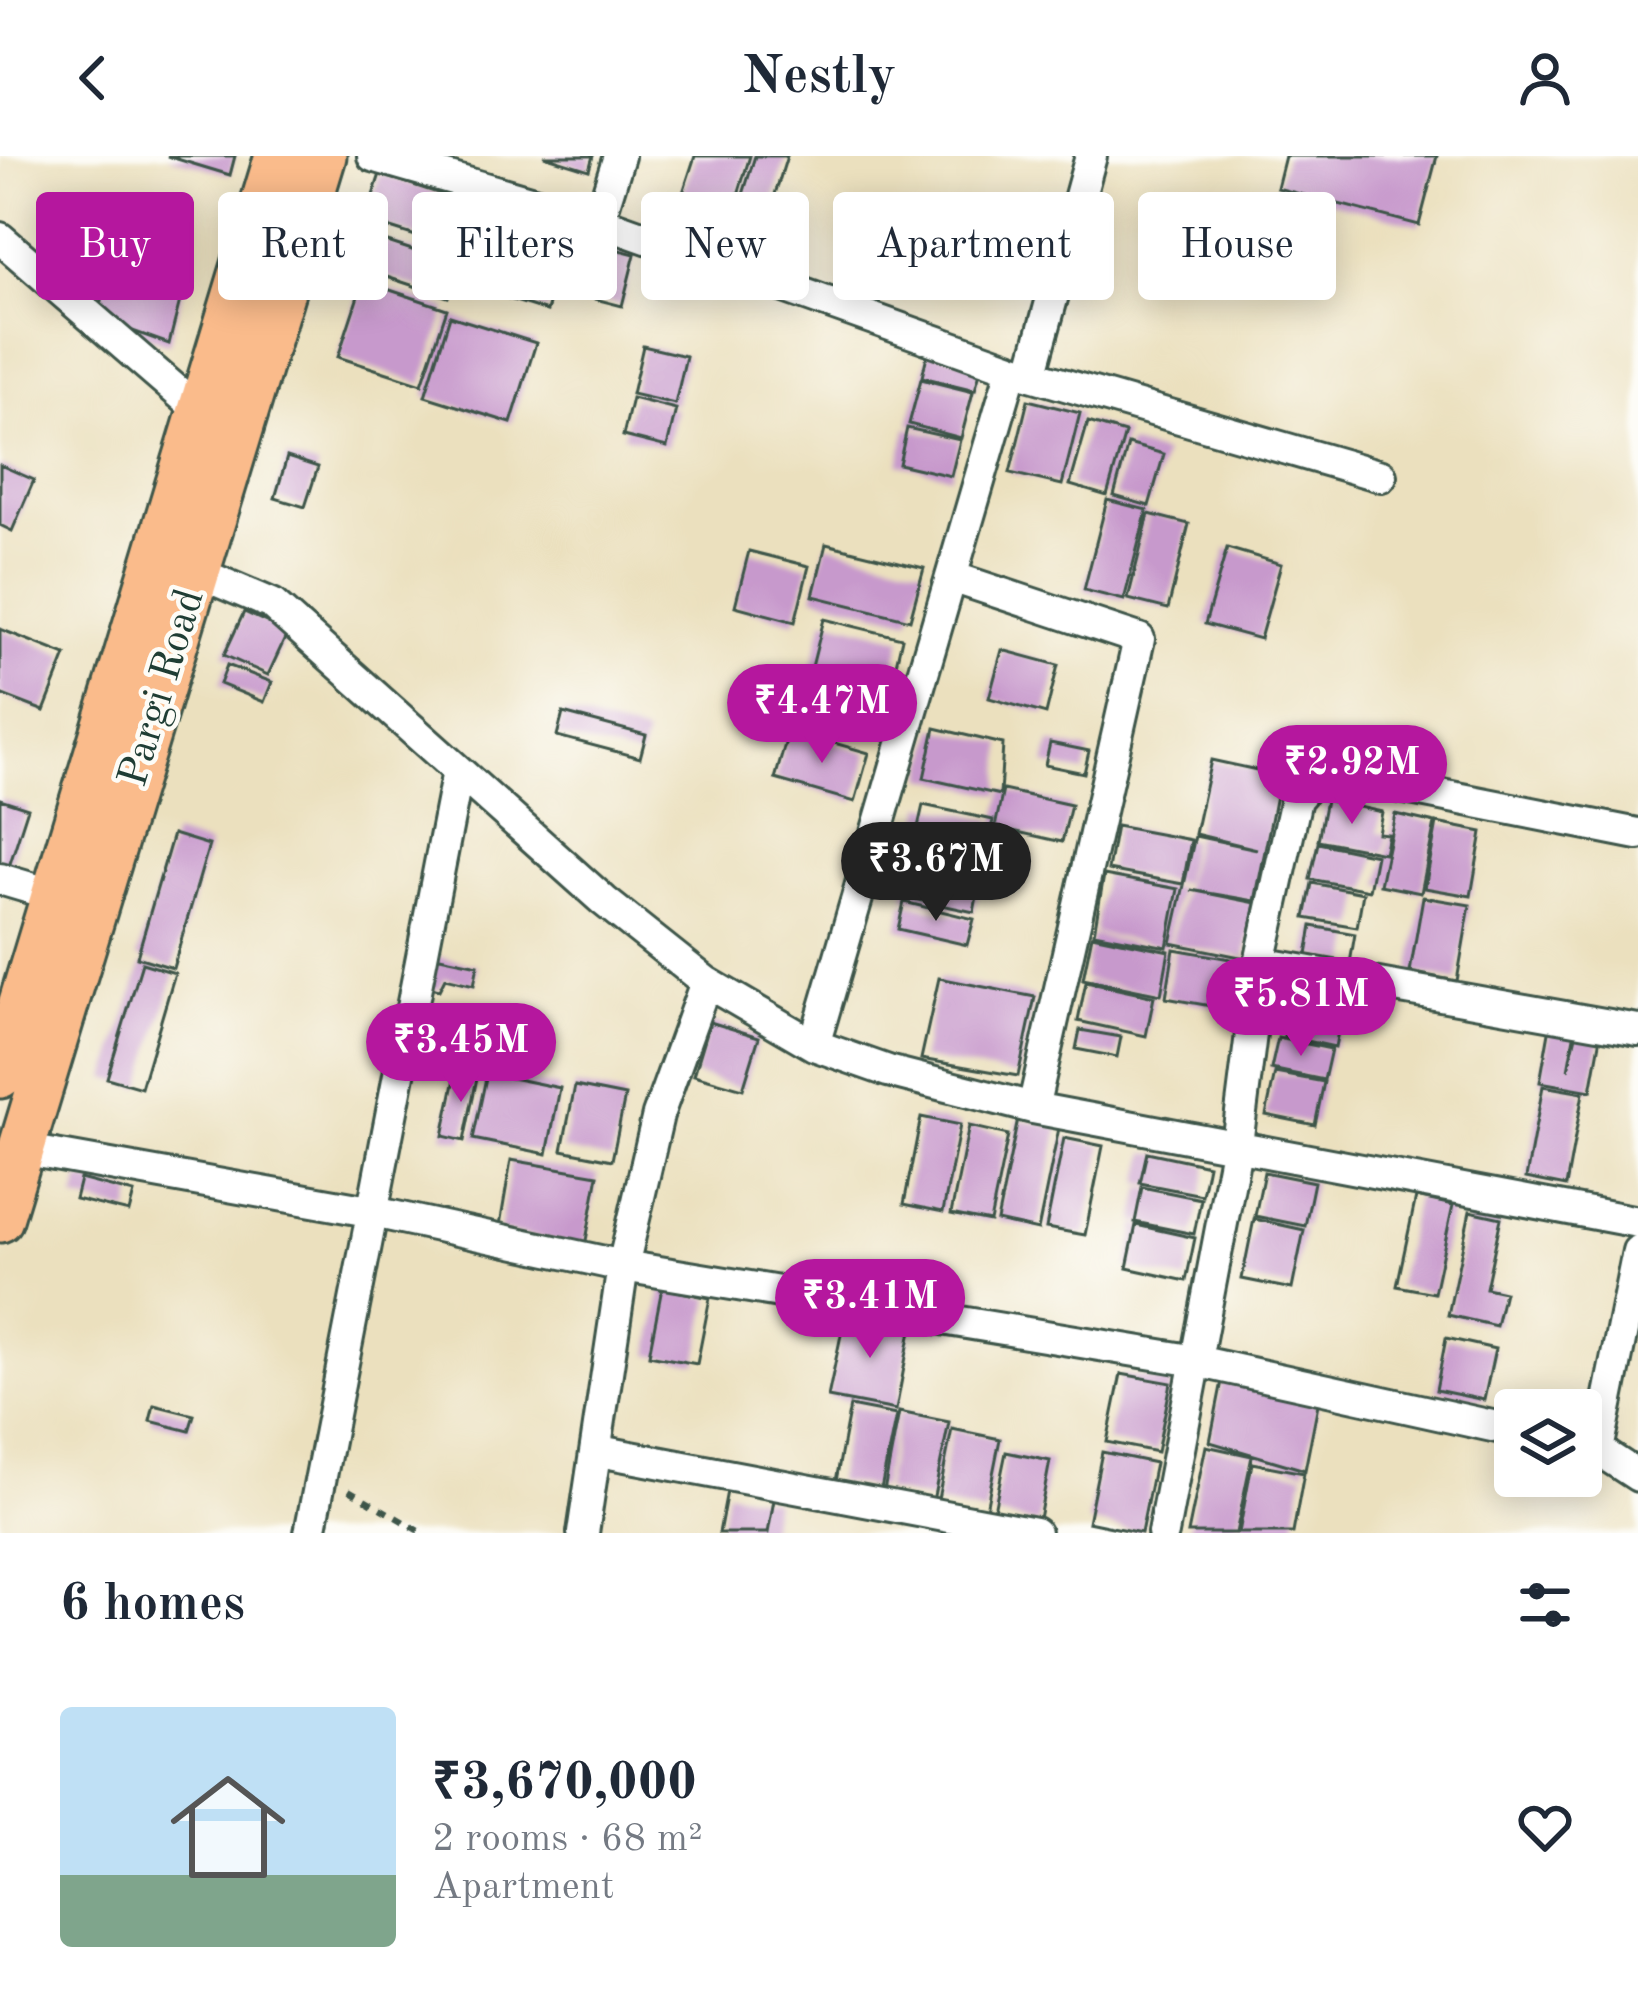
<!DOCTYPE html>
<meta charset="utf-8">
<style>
body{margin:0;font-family:"Old Standard TT",serif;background:#f6f6f7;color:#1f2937;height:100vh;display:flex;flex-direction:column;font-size:45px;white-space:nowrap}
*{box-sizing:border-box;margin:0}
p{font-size:39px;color:#747a83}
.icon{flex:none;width:66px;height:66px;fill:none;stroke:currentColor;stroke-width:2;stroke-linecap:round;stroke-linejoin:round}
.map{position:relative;height:1377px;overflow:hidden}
.drawer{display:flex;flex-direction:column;background:#fff;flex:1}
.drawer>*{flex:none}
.banner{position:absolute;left:36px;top:36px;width:1566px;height:108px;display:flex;gap:24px}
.fabs{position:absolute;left:1494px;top:1233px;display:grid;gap:24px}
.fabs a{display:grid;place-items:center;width:108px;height:108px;border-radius:12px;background:#fff;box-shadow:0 6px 30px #0003;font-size:60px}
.price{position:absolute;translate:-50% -102px;padding:0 27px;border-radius:42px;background:#b5179e;color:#fff;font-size:39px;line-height:78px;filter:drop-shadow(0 3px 6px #0008)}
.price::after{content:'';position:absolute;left:50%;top:72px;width:36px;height:27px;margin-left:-18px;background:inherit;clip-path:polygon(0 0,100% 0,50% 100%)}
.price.active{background:#222;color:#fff}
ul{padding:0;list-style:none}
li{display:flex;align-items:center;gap:36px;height:300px;padding:0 60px}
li+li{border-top:3px solid #e0e1e3}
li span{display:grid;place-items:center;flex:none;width:336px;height:240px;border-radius:12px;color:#555}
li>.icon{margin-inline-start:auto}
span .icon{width:144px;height:144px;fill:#fffc;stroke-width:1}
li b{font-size:51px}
h2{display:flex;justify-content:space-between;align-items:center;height:144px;padding:0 60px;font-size:51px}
.tag{padding:0 42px;border-radius:12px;background:#fff;box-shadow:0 6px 30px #0003;font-size:42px;line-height:108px}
.tag.active{background:#b5179e;color:#fff}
header{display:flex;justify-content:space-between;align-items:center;height:156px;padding:0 60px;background:#fff;font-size:54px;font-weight:700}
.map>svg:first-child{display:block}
.building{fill:#c799cc}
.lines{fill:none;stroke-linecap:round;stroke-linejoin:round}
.street-casing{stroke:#3e5549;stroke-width:36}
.primary-casing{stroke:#3e5549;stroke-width:51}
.path{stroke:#3e5549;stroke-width:6;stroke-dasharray:9 9;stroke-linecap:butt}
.street{stroke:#fff;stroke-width:30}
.primary{stroke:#fabb8b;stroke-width:45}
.labels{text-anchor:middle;stroke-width:9;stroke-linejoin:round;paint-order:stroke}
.street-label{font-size:42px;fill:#1f3d34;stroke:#fdfcf7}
</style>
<header><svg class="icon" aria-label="back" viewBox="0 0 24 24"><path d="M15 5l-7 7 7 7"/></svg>Nestly<svg class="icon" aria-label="person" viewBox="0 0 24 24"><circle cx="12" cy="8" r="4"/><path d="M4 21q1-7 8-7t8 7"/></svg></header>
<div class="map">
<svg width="1638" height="1377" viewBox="0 0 1638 1377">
<rect width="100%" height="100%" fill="#fdfcf7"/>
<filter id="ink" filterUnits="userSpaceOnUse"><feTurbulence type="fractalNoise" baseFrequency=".00833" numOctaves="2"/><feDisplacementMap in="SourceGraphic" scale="24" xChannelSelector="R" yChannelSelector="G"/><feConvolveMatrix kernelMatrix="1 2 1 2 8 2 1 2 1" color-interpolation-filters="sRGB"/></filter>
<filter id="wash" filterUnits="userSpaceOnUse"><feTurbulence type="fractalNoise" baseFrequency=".004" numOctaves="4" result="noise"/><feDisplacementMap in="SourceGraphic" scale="48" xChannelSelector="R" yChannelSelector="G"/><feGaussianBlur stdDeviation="2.7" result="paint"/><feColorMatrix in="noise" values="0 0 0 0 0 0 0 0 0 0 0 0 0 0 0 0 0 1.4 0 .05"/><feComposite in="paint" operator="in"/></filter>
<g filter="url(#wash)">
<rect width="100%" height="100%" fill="#ebe0be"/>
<g id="blocks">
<!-- building -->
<path class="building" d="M167 0H235L230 19Z
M544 0H593L589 14Z
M695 0H750L728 71 677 55Z
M755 0H787L764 73 735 64Z
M1285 0H1437L1419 69 1277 32Z
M380 18 474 49 460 94 365 64Z
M531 68 569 79 547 155 509 143Z
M109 75 193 93 169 188 99 163Z
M354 75 458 109 448 141 344 107Z
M608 91 635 98 622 150 595 143Z
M363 125 447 153 422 228 338 201Z
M450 160 536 187 511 267 425 240Z
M643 190 686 200 675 248 632 238Z
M928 195 982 209 975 234 922 221Z
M921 223 973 236 961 282 909 268Z
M632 242 676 253 667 291 623 280Z
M1028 244 1080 257 1062 329 1010 317Z
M1088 266 1125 277 1107 340 1070 329Z
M907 272 960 284 951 320 899 308Z
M1128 288 1164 298 1149 350 1114 340Z
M287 301 318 311 305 351 275 342Z
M0 309 34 324 12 375 0 369Z
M1107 344 1147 354 1124 444 1084 434Z
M1149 358 1189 368 1168 453 1128 443Z
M826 388 924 412 910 464 813 440Z
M1227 392 1281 408 1260 483 1205 468Z
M749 395 809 410 795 466 735 450Z
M244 456 288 476 268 519 224 499Z
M824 463 902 482 889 539 810 519Z
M0 473 66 499 44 555 0 538Z
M1002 494 1058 509 1046 558 989 542Z
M227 509 272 526 264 546 220 528Z
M563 557 646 579 640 602 557 580Z
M935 572 1003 588 1000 639 924 622Z
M789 574 869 597 855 646 775 623Z
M1050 587 1089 595 1084 617 1045 609Z
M1211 604 1280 619 1255 745 1191 734 1256 747 1245 802 1171 787 1195 680 1257 693 1195 678Z
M1003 634 1071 649 1062 686 995 671Z
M0 643 28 652 5 723 0 721Z
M1326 644 1382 656 1378 677 1388 678 1384 697 1318 684Z
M923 649 993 664 980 722 910 707Z
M1395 658 1435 667 1421 737 1380 729Z
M1437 667 1482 676 1471 740 1425 732Z
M1116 670 1191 684 1183 728 1108 714Z
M173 678 209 689 173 812 137 801Z
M1318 687 1376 699 1369 734 1310 723Z
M910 715 979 730 974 756 904 741Z
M1104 719 1178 733 1167 791 1094 777Z
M1312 727 1363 737 1357 771 1305 762Z
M1423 741 1470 749 1457 825 1410 816Z
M904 746 974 763 967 789 898 773Z
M1312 770 1355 778 1350 807 1307 799Z
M1092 779 1169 795 1161 839 1083 823Z
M1174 793 1247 806 1239 855 1166 842Z
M435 800 478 809 474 829 445 822 439 834 429 832Z
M142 807 175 817 141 932 107 922Z
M939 822 1035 841 1018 920 921 903Z
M1296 824 1346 834 1335 891 1284 880Z
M1086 826 1154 841 1146 880 1078 865Z
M1552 859 1577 864 1568 914 1579 866 1603 870 1591 935 1540 926Z
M710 866 759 881 743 933 694 919Z
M1080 874 1121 881 1117 901 1076 893Z
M1278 882 1331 893 1324 924 1271 913Z
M457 913 478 917 464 985 443 980Z
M487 917 560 932 547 998 473 983Z
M1275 917 1324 926 1315 969 1266 959Z
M575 930 625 940 612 1004 562 994Z
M1543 930 1583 937 1566 1030 1526 1022Z
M921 961 960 969 943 1056 904 1048Z
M1018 963 1059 972 1038 1074 997 1065Z
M969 970 1008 979 990 1066 951 1058Z
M1064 982 1103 990 1085 1079 1046 1072Z
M1147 996 1208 1009 1202 1039 1140 1027Z
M511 1004 598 1019 585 1090 499 1075Z
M1264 1016 1314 1026 1305 1070 1255 1060Z
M80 1023 134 1037 129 1056 75 1043Z
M1142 1031 1201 1043 1194 1078 1135 1066Z
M1416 1041 1453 1049 1434 1137 1397 1130Z
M1470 1055 1501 1062 1486 1132 1504 1136 1496 1170 1448 1159Z
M1254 1063 1304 1074 1292 1133 1242 1123Z
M1136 1069 1195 1082 1186 1125 1127 1112Z
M662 1132 710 1142 697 1208 649 1199Z
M846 1155 912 1169 896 1254 828 1241Z
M1446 1182 1495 1193 1484 1244 1436 1234Z
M1121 1218 1171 1227 1157 1296 1107 1286Z
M1222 1225 1318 1248 1305 1314 1210 1286Z
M154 1249 194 1259 189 1275 150 1265Z
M850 1250 896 1259 881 1333 836 1325Z
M899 1256 949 1266 933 1345 884 1335Z
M952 1273 1000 1283 985 1358 937 1348Z
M1206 1290 1252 1300 1236 1377H1188Z
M1006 1296 1050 1305 1038 1368 993 1359Z
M1102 1296 1155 1307 1141 1377 1088 1366Z
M1252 1307 1304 1317 1293 1377H1239Z
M727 1335 774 1344 768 1377H719Z"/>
</g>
</g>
<g filter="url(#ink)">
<use href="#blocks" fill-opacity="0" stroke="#3e5549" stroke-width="3"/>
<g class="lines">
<!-- street casing -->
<g class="street-casing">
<path id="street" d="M373 0 599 65
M619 0 599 65 1031 219 1381 320
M0 82 200 255
M1031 219 1091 0
M194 415 272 448 604 745 706 826 814 889 888 915 1033 952 1638 1066
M952 421 1139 483 1033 952
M0 723 54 739
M1260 807 1638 874
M814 889 1012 213
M21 993 369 1055 623 1110 1196 1205 1515 1275
M1581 1290 1598 1294 1638 1320
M1598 1294 1638 1095
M599 1295 1035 1377
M310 1377 458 615
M583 1377 623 1110 658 959 706 826
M1163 1377 1237 988 1260 807 1296 643 1311 626 1335 618 1638 678"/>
</g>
<!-- primary casing -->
<g class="primary-casing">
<path id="primary" d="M0 919 278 0
M0 1063 323 0"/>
</g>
<!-- path -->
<path class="path" d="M349 1334 423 1377"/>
<!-- street -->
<use href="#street" class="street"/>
<!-- primary -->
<use href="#primary" class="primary"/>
</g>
</g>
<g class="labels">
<!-- street labels -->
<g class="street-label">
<text transform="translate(159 531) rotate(-73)" y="15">Pargi Road</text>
</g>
</g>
</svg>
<div class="fabs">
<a><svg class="icon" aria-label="layers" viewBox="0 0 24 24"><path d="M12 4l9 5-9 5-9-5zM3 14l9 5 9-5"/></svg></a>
</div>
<b class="price" style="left:822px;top:610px">₹4.47M</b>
<b class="price" style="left:1352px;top:671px">₹2.92M</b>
<b class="price active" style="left:936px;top:768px">₹3.67M</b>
<b class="price" style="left:1301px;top:903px">₹5.81M</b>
<b class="price" style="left:461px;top:949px">₹3.45M</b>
<b class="price" style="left:870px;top:1205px">₹3.41M</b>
<div class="banner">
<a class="tag active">Buy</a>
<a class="tag">Rent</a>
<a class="tag">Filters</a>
<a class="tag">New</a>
<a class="tag">Apartment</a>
<a class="tag">House</a>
</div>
</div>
<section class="drawer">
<h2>6 homes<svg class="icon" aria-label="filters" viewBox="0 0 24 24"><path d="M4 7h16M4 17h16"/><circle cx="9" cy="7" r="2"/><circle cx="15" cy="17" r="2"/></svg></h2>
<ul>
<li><span style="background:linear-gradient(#bfe0f5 70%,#7fa58c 0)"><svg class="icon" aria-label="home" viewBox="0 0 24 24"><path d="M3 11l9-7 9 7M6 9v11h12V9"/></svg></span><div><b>₹3,670,000</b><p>2 rooms · 68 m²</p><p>Apartment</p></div><svg class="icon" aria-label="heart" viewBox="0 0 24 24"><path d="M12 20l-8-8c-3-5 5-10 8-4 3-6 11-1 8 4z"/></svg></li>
</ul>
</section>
